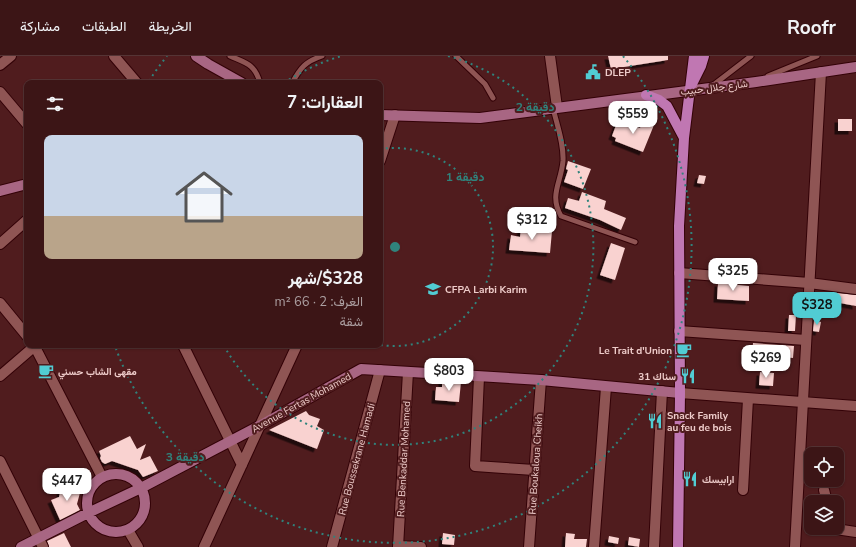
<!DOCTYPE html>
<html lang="ar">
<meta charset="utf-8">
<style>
body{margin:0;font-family:"Nunito Sans",Vazirmatn,sans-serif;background:#472223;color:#f1f3f6;direction:rtl;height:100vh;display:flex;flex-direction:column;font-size:15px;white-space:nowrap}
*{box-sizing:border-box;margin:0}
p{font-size:13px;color:#ac9fa1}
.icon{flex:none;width:22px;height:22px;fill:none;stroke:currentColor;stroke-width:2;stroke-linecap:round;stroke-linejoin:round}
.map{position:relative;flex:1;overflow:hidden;direction:ltr}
.details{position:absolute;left:24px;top:24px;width:359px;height:268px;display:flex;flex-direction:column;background:#3c1516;border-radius:8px;box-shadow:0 1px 3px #0004,0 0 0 1px #553435;direction:rtl}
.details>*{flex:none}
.controls{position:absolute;left:804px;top:391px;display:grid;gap:8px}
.controls a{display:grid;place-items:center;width:40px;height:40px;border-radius:8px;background:#3c1516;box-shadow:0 1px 3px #0004,0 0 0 1px #553435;font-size:20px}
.price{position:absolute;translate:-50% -34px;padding:0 9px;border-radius:8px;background:#fff;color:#222;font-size:13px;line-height:26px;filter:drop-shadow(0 1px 2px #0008)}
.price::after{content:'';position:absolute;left:50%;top:24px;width:12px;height:9px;margin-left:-6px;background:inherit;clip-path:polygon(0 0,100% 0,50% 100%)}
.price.active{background:#51ccd3;color:#111}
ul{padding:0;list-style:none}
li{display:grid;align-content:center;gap:8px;height:212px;padding:0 20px}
li span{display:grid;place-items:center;height:124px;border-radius:8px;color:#555}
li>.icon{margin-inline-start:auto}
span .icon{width:72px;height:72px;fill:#fffc;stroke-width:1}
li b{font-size:17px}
h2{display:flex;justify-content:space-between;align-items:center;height:48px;padding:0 20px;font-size:17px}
header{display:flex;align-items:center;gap:24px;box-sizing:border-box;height:56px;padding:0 20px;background:#3c1516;border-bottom:1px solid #553435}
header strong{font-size:19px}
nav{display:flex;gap:22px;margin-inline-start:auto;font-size:14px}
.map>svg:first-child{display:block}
.building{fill:#f9d2d0;filter:url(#shadow)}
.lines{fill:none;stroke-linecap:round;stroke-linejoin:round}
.lane-casing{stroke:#330207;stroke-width:7}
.street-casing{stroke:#330207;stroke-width:12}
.secondary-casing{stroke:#330207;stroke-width:12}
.primary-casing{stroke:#330207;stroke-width:12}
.lane{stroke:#8f5554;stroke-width:5}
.street{stroke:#8f5554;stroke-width:10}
.secondary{stroke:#a86683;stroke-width:10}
.primary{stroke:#c077b2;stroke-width:10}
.ring{fill:none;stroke:#30837c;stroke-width:2;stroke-dasharray:2 4}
.labels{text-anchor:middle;stroke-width:4;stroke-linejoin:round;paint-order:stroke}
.poi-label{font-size:10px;font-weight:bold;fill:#eeccca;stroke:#501c1e;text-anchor:start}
.street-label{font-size:10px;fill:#eeccca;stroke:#501c1e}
.centre{fill:#30837c;stroke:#501c1e;stroke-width:2}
.ring-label{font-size:12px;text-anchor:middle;font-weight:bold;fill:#30837c;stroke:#501c1e;stroke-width:4;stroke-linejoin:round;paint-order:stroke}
</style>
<header>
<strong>Roofr</strong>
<nav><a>الخريطة</a><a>الطبقات</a><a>مشاركة</a></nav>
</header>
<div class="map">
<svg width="856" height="491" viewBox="0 0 856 491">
<defs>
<filter id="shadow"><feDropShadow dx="-3.5" dy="3.5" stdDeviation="0" flood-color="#0009"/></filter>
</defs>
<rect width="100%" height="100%" fill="#501c1e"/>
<!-- building -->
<path class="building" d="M608 0H668V4L611 13Z
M838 63H852V75H838Z
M618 64 640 72 643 65 654 69 643 96 615 85 616 82 612 80Z
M568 105 591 113 583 133 564 126 568 114 566 113Z
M699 119 706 120 704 128 697 127Z
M582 136 606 145 604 153 626 162 621 174 600 164 565 152 568 142 579 145Z
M521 172 552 175 550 197 509 194 511 179 520 181Z
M611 187 625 192 615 224 600 219Z
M718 227 749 230V245L717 243Z
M828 236 856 239V250L840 247 839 255 826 254Z
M789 259H796L795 275H788Z
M814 264 821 266 819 276 813 275Z
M753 287 794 290 793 302 752 298Z
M760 316 774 317 773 330 759 329Z
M442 324 461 326 459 346 435 344 436 331H442Z
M306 355 309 359 320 363 317 370 324 374 317 393 269 374Z
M130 380 137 393 146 388 140 404 150 400 158 415 143 421 138 414 112 405 105 408 102 406 100 402 101 400 99 395Z
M62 428 81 433 77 448 80 454 60 464 51 444 59 441Z
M64 477 71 491H49L47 485Z
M443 477 455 479 454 489 442 488Z
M566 477 575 478 574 483H587L586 491H565Z
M609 480 619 482 618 488 608 486Z
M629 481 640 483 639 491 628 489Z"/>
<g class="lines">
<!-- lane casing -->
<g class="lane-casing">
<path id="lane" d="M230 0C246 7 255 8 260 27
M456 0 485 28 493 42
M768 20 817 0
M292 27C301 11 305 6 322 0
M712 30 751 0
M553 52C557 69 564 88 563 105 561 127 549 139 561 160L635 186"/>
</g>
<!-- street casing -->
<g class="street-casing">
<path id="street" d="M114 0 137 27
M550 0 557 51
M0 9 11 0
M0 36 27 68
M380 105 395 59
M0 188 27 164
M679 217 809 227 856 233
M0 247 27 280
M679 275 806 284
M34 289 102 421
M183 289 242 409
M0 320 36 289
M479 321 475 410 534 414
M680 337 856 350
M0 405 43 491
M743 434 748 343
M824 434 827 446
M834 472 836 473 856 476
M128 474 138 491
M398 490 421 491
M204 491 297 289
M332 491 380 314
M398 491 408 316
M529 491 541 324
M594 491 606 331
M654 491 662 335
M795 491 821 16"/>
</g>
<!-- secondary casing -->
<g class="secondary-casing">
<path id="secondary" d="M196 0 208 8 242 27
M380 59 480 62 756 26 856 11
M0 135 27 128
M87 447a29 29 0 1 1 58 0a29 29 0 1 1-58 0Z
M21 491 88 457 141 432 261 369 361 313 541 324 680 337"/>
</g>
<!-- primary casing -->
<g class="primary-casing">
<path id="primary" d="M692 28 701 10 704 0
M646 39 659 44 667 50 684 82
M678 491 680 337 679 170 684 82 694 0"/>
</g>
<!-- lane -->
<use href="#lane" class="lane"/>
<!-- street -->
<use href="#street" class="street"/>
<!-- secondary -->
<use href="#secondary" class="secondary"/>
<!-- primary -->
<use href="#primary" class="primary"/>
</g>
<!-- distance rings -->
<g class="ring">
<path d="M380 93A99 99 0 1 1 380 289"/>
<path d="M284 27A198 198 0 0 1 342 0M448 0A198 198 0 1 1 224 290"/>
<path d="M149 25A297 297 0 0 1 167 0M623 0A297 297 0 1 1 115 290"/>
</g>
<!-- icons -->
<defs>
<g id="civic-bare" transform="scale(1.2)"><path d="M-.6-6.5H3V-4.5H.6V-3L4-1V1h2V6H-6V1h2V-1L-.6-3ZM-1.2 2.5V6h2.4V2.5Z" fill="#51ccd3" stroke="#501c1e" stroke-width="2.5" paint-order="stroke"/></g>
<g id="university-bare" transform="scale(1.2)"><path d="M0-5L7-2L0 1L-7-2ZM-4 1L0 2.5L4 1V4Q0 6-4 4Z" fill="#51ccd3" stroke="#501c1e" stroke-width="2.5" paint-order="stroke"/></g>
<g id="cafe-bare" transform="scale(1.2)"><path d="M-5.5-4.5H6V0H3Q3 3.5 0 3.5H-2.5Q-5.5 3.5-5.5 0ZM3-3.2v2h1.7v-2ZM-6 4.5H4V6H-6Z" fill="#51ccd3" stroke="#501c1e" stroke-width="2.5" paint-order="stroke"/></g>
<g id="restaurant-bare" transform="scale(1.2)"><path d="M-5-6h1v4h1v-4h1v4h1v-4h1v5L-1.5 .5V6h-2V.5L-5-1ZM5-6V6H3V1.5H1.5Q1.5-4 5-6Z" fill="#51ccd3" stroke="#501c1e" stroke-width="2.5" paint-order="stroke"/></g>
</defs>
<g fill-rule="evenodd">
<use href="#civic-bare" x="593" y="16"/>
<use href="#university-bare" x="433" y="233"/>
<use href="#cafe-bare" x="684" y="294"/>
<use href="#cafe-bare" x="46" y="315"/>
<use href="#restaurant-bare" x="688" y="320"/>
<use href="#restaurant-bare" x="655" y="365"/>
<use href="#restaurant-bare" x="690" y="423"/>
</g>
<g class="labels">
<!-- poi labels -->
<g class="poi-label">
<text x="605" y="20">DLEP</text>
<text x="445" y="237">CFPA Larbi Karim</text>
<text x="672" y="298" text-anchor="end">Le Trait d'Union</text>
<text x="58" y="319">مقهى الشاب حسني</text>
<text x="676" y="324" text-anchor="end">سناك 31</text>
<text x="667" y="363">Snack Family<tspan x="667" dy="12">au feu de bois</tspan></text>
<text x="702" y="427">ارابيسك</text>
</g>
<!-- street labels -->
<g class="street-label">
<text transform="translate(714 31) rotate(-7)" y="4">شارع جلال حبيب</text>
<text transform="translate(301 346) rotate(-29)" y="4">Avenue Fertas Mohamed</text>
<text transform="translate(356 403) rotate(-75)" y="4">Rue Boussekrane Hamadi</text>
<text transform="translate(403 403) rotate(-87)" y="4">Rue Benkaddar Mohamed</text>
<text transform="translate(535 408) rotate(-86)" y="4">Rue Boukaloua Cheikh</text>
</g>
</g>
<circle cx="395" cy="191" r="6" class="centre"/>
<g class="ring-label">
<text x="535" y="55">2 دقيقة</text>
<text x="465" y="125">1 دقيقة</text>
<text x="185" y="405">3 دقيقة</text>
</g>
</svg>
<div class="controls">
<a><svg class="icon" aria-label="locate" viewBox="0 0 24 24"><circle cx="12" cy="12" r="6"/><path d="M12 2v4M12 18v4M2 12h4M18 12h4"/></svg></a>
<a><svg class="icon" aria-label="layers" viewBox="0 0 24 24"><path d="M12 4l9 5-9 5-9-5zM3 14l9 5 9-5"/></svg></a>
</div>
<b class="price" style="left:633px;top:79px">$559</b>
<b class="price" style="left:532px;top:185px">$312</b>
<b class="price" style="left:733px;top:236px">$325</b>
<b class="price active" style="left:817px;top:270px">$328</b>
<b class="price" style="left:766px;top:323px">$269</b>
<b class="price" style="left:449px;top:336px">$803</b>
<b class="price" style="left:67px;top:446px">$447</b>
<section class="details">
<h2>العقارات: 7<svg class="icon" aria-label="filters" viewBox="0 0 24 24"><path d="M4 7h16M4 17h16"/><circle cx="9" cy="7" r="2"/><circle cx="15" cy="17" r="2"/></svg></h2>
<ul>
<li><span style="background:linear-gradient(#c9d6e8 65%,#b9a48a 0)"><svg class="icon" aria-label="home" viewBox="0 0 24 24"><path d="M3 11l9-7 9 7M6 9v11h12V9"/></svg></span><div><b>$328/شهر</b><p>الغرف: 2 · 66 m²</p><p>شقة</p></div></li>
</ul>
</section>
</div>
